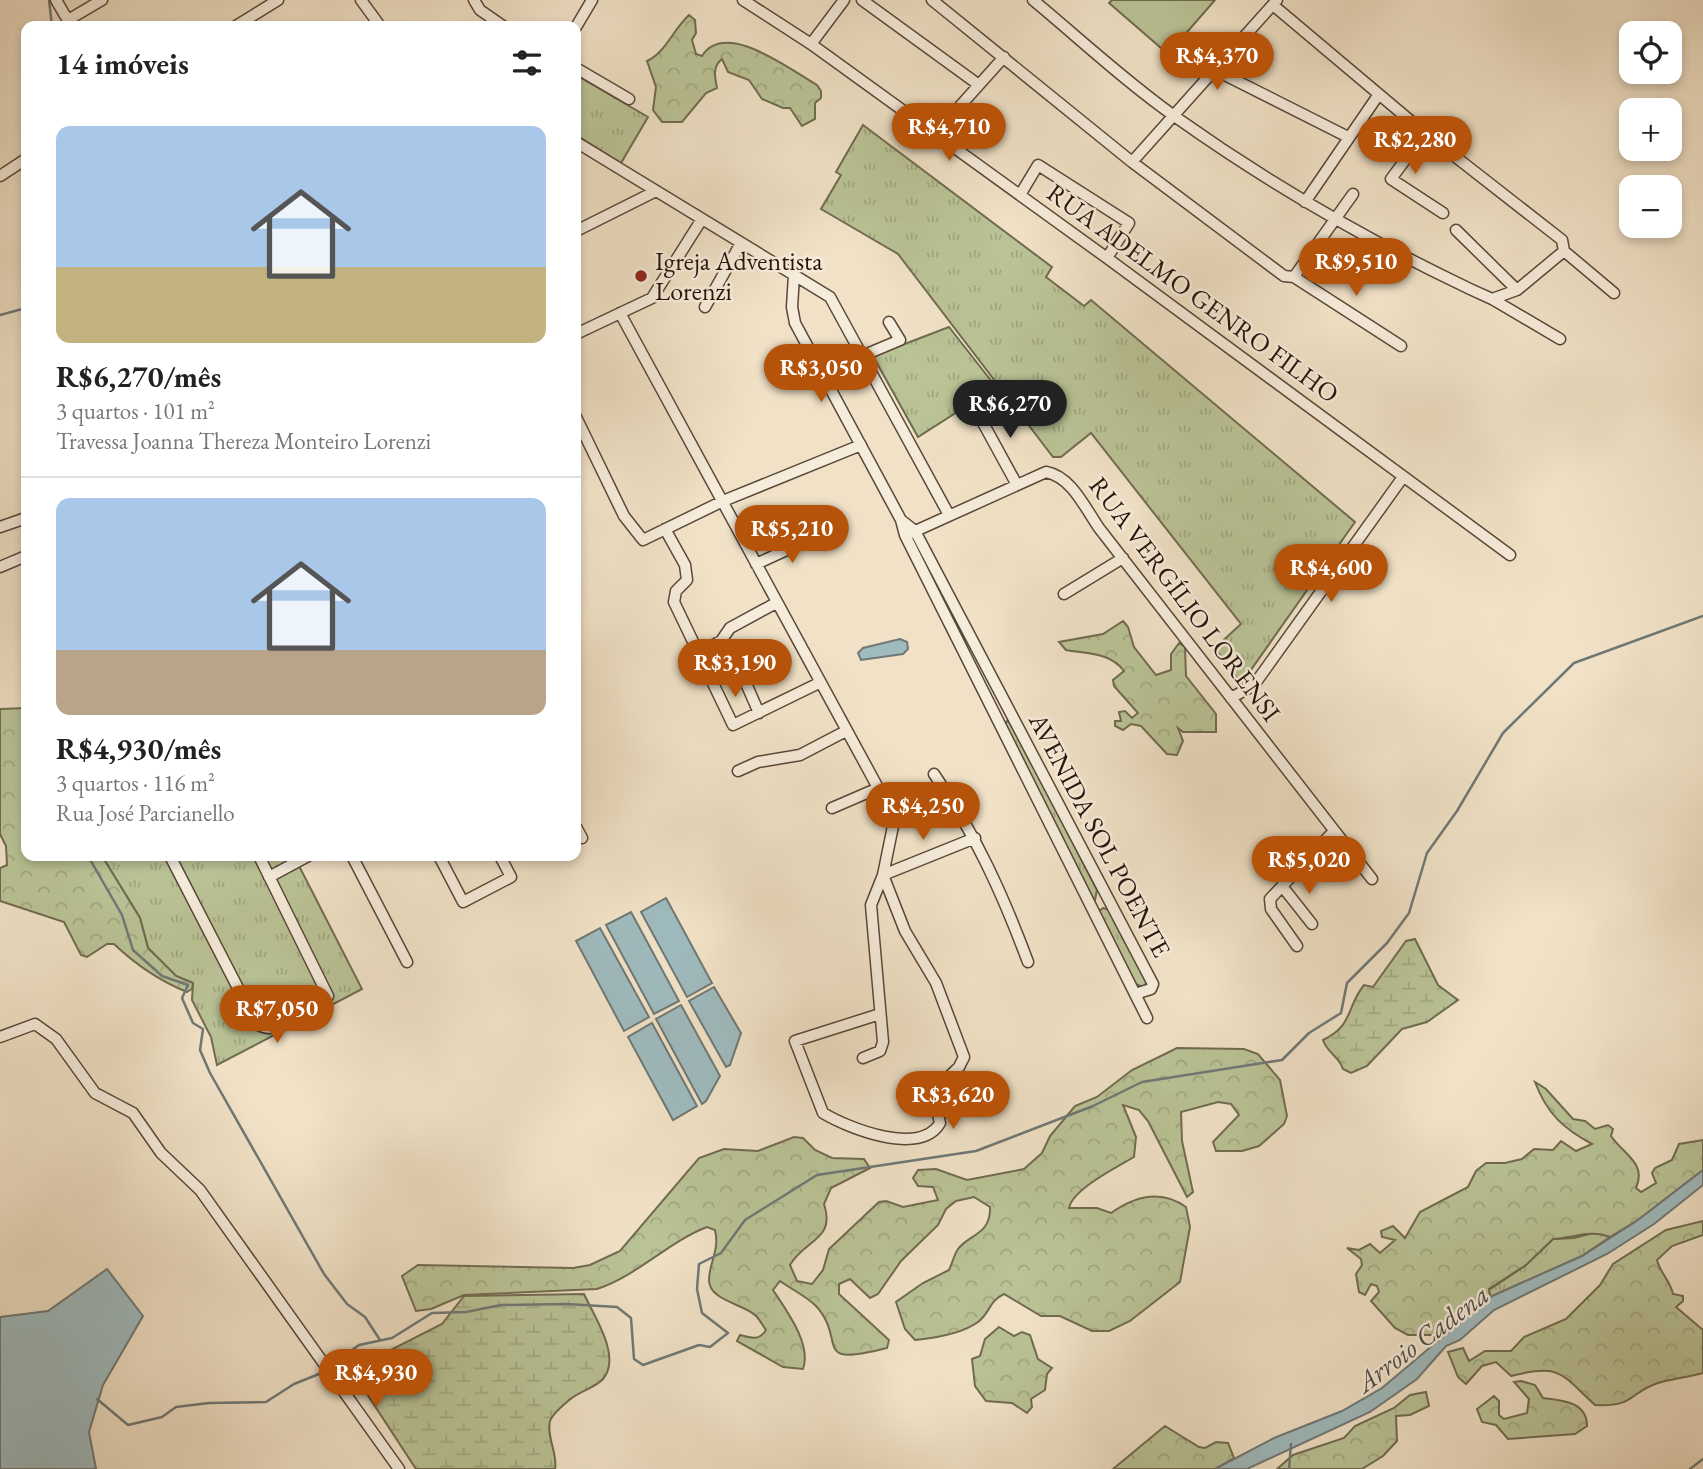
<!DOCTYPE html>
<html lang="pt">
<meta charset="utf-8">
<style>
body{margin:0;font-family:"EB Garamond",serif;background:#f6f6f6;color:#222;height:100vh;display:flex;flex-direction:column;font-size:26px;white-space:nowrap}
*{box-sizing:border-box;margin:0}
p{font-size:23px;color:#767676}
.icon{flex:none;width:38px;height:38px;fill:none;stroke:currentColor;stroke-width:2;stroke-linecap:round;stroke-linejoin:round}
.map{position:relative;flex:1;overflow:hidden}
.details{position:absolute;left:21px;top:21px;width:560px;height:840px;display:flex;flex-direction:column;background:#fff;border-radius:14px;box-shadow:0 4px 10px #0003}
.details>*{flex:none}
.buttons{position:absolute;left:1619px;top:21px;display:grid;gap:14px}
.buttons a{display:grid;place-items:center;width:63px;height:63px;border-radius:14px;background:#fff;box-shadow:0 4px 10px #0003;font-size:35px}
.price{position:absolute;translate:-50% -60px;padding:0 16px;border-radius:24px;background:#b45309;color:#fff;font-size:23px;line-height:46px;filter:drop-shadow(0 2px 4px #0008)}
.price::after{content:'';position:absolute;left:50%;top:42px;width:21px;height:16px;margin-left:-10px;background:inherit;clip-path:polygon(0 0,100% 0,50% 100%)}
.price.active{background:#222;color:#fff}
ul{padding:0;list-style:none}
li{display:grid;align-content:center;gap:14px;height:371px;padding:0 35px}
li+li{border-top:2px solid #e0e0e0}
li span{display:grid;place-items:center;height:217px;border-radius:14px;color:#555}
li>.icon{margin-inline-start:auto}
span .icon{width:126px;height:126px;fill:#fffc;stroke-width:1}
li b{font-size:30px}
h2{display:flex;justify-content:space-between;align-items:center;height:84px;padding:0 35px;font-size:30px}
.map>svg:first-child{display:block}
.grass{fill:url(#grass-tufts);stroke:#706b50;stroke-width:2}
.forest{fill:url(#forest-crowns);stroke:#706b50;stroke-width:2}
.wetland{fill:url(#wetland-marsh);stroke:#706b50;stroke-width:2}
.pitch{fill:#bac396;stroke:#706b50;stroke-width:2}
.water{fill:#9fbbbf;stroke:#6f7876;stroke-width:2}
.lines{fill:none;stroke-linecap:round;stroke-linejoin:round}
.stream{stroke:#6f7876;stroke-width:2.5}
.minor-casing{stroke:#5a4738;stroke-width:13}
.minor{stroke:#f6ecdb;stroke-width:10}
.poi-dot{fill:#8f2418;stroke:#f6ecdb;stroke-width:2.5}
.labels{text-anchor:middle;stroke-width:5;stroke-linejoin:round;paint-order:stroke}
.poi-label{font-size:26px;fill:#271309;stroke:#f6ecdb;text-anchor:start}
.street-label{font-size:26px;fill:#271309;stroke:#f6ecdb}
.water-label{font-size:28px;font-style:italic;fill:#514e49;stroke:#f6ecdb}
</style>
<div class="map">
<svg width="1703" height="1469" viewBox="0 0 1703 1469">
<defs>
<pattern id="grass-tufts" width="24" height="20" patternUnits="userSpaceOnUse" patternTransform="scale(1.75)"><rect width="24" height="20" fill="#bac396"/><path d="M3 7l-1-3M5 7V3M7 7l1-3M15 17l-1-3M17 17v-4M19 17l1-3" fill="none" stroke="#a0a780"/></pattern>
<pattern id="forest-crowns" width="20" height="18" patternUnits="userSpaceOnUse" patternTransform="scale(1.75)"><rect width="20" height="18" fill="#bac396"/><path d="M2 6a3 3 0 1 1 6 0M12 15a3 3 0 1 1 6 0" fill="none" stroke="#a0a780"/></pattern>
<pattern id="wetland-marsh" width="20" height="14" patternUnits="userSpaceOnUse" patternTransform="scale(1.75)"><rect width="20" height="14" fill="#bac396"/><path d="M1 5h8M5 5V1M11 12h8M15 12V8" fill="none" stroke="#a0a780"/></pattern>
</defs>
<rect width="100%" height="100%" fill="#f1e2c7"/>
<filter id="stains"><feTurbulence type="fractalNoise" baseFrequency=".00286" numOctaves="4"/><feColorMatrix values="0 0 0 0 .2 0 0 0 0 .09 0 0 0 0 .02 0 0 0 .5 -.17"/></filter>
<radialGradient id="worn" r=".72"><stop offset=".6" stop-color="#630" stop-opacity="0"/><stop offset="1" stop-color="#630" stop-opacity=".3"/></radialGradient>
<!-- grass -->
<path class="grass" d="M576 75 648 117 621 163 576 135Z
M863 125 1052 267 1046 277 1084 306 1091 300 1355 522 1241 684 1215 648 1241 624 1091 433 1061 457H1053L898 254 821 209 841 175 836 172Z
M949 327 996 387 918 437 873 356Z
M1007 721 1013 725 1097 890 1095 900 1091 899 1005 724Z
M102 856H294L362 989 217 1065 211 1037 192 1000 193 983 176 976 148 948 140 918Z
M1103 908 1110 910 1148 981 1143 987 1133 983 1099 911Z
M1597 1232 1610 1237 1582 1256 1490 1297 1489 1290 1526 1265 1553 1239 1574 1238Z"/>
<!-- forest -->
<path class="forest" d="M689 15 695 20 696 33 692 40 696 54 702 56C725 19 791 70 817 85L821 91V98L815 103V119L802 126 790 108H783L762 99 749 80 728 72 722 59C712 67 715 77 717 88L706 93 682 122H662L653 110 656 87 647 61C666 52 672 31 689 15Z
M1123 621 1128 627 1134 647 1156 675 1171 670V654L1179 643 1185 647 1186 676 1216 714V732H1183L1178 728 1183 741 1177 755 1167 754 1141 726 1131 724 1123 730 1115 726V721H1121L1119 712 1125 711 1132 718 1138 713 1114 686 1113 680 1124 671C1110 652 1087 654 1066 650L1059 642 1103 634Z
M26 708V856H102L140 918 148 948 176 976 193 983 192 989 187 992C160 981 135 964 114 944H107L87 957 81 955 64 922 0 901V868L7 865 6 846 0 834V709Z
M1177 1048 1244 1049 1258 1054 1280 1080 1287 1116 1284 1124 1259 1146 1242 1151H1216L1213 1142 1239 1115 1231 1104 1218 1102 1181 1112 1182 1141 1193 1192 1187 1197 1148 1121 1139 1110 1123 1105 1136 1137 1134 1157C1117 1167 1073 1189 1069 1208H1097L1111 1213C1135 1196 1161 1189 1186 1207L1190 1227 1180 1282 1130 1321 1109 1331H1092L1060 1316H1041L1004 1294C989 1301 990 1313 978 1322 963 1333 935 1338 915 1340L905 1329 896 1302 923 1283 949 1270C952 1264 954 1255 958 1249 969 1234 991 1235 990 1207L974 1197 956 1201 946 1209 938 1225 901 1261 878 1294 870 1298 850 1279 839 1284V1294L889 1340 887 1348C809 1368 848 1341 816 1306 806 1296 791 1289 780 1281L773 1290C786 1310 812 1344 803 1369L783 1367 737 1341 740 1335C752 1338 759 1341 766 1330 763 1326 760 1320 756 1316 745 1304 709 1301 709 1280 709 1263 720 1250 715 1230L707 1227C668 1242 637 1276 597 1289L464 1295 431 1309 416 1311 402 1276 418 1265 573 1268 590 1265 620 1251 699 1158 724 1149 758 1151 794 1137 803 1138 815 1150 832 1158 864 1159 870 1168 831 1188 824 1204C836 1240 805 1239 790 1265L797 1281 812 1284 823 1270 829 1249 879 1202 886 1201 903 1207 938 1200 933 1187 918 1186 913 1178 918 1170 936 1169 967 1180 1024 1169 1042 1153 1050 1136 1075 1106 1097 1097 1132 1070Z
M1535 1082 1546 1089 1573 1119 1585 1121 1595 1129 1608 1125 1613 1129 1611 1136C1624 1155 1647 1163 1636 1188L1641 1192 1656 1183 1652 1173 1655 1168 1672 1160 1679 1144 1703 1140V1170L1638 1220 1610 1237C1591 1229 1574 1238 1553 1239L1526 1265 1489 1289 1490 1297 1441 1335H1408L1395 1328 1371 1301 1379 1292 1377 1286 1371 1284 1365 1295 1359 1292 1356 1274 1362 1265 1361 1259 1347 1248 1359 1250 1370 1244 1380 1253 1395 1240 1382 1237 1381 1231 1393 1226 1405 1238 1420 1212 1468 1187 1476 1171 1486 1163H1505L1522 1159 1534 1149 1553 1150 1561 1141 1576 1151 1592 1144C1564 1129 1547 1114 1535 1082Z
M1703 1221V1235L1672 1246 1657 1260C1660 1273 1670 1280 1673 1294L1683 1296V1301L1676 1307 1703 1330V1373C1688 1377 1672 1379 1658 1383 1628 1393 1636 1407 1595 1405 1561 1374 1561 1363 1511 1376L1496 1362 1482 1366 1466 1384 1458 1377 1448 1352 1463 1348 1469 1361 1485 1351H1511L1524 1337 1566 1319 1600 1285 1613 1264 1666 1230Z
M999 1327 1014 1336 1022 1332 1030 1335 1038 1359 1052 1368 1047 1374 1045 1390 1031 1399 1032 1407 1027 1413 1012 1403 986 1401 975 1386 972 1359 980 1356 985 1339Z
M1521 1381 1535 1385 1543 1398C1560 1400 1587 1401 1587 1426L1575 1434 1508 1439 1496 1425 1482 1422 1477 1409 1494 1396 1499 1401V1415L1504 1419 1527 1413 1529 1399 1514 1382Z
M1426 1392 1429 1406 1410 1415 1396 1416 1397 1441 1383 1456 1362 1469H1277L1293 1455 1344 1438 1355 1426 1394 1408 1410 1395Z
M1165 1426 1199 1447 1205 1448 1216 1442 1228 1443 1234 1458 1215 1469H1113Z"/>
<!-- wetland -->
<path class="wetland" d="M1415 939 1438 985 1458 1000 1427 1022 1402 1029 1367 1066 1351 1073 1343 1069C1339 1056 1327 1053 1323 1040 1354 1025 1346 1007 1364 985L1373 987 1406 941Z
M584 1294C594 1316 622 1357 603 1379 595 1388 579 1391 568 1401 561 1407 553 1413 550 1421 546 1436 558 1454 555 1469H416L354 1374 363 1364 442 1324 464 1296Z"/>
<!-- pitch -->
<path class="pitch" d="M1112 0H1215L1168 54 1109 3Z"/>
<!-- water -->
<path class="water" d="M900 639 907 642 908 649 903 654 861 660 858 653 863 648Z
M666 898 712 983 687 997 641 912Z
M631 912 679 1001 654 1014 606 925Z
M600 928 649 1017 624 1031 576 941Z
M714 987 741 1033 730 1065 726 1067 689 1001Z
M681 1005 720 1076 706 1101 702 1104 656 1019Z
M652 1023 697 1106 673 1120 628 1037Z
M1703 1170V1185L1654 1224 1607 1254 1494 1310 1460 1340 1446 1346 1417 1379 1370 1412 1247 1469H1215L1274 1438 1342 1411 1382 1388 1490 1297 1582 1256 1638 1220Z
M107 1269 143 1316 103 1385 89 1432 96 1469H0V1317L48 1311Z"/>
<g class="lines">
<!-- stream -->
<path class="stream" d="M49 0 52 26
M0 315 26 308
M88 856 122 915 133 950 162 976 188 985 182 998 193 1023 203 1029 200 1050 210 1073 324 1274 347 1304 365 1317 380 1340
M328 1367 359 1345 392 1338 432 1313 466 1312 501 1305 566 1304 617 1307 631 1318 634 1359 643 1365 699 1345 710 1347 728 1333 702 1313 697 1289 699 1264 721 1253 745 1220 817 1175 976 1151 1093 1106 1142 1082 1282 1060 1309 1033 1341 1013 1347 983 1387 943 1409 913 1427 853 1457 811 1503 733 1574 663 1703 616
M97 1399 128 1425 162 1417 176 1407 209 1403 266 1402 294 1384 324 1372
M1289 1469 1291 1444
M1690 1469 1703 1459"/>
<!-- minor casing -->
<g class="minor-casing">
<path id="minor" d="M56 0 70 24
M361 0 380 26
M474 0 480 10 503 26
M743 0 811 44 1107 258 1510 555
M862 0 979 85
M932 0 1132 162 1284 276 1294 277 1401 346
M1033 0C1080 39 1126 82 1177 118 1270 184 1367 240 1470 289L1492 299 1517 290 1564 251
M1273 5 1425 133 1562 240 1564 251 1614 293
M68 20 102 0
M236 26 278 0
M576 27 592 0
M811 44 844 0
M576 68 629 99
M1215 70 1348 137
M1425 133 1391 179 1443 213
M935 134 1004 57
M576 142 830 297 949 515
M1132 162 1277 0
M0 176 26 159
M1020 195 1038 165 1129 223 1107 258
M1305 202 1379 94
M1456 230 1517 290
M576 231 656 191
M794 275 792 307 795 323 901 520 905 535 1135 994 1151 989 1153 984 915 531 901 520
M1294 277 1353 194
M1492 299 1560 339
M705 307 741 243
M620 313 889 808 893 826 883 875 871 905 883 1042 880 1051 863 1058
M576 334 652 298 702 219
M862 356 900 340 889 322
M976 410 1017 485
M576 417 624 516 643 540 723 501 861 445
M0 527 26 518
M665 529 685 565 687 580 676 591 674 602 733 725 819 683
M911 533 1046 472C1072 477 1085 508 1099 528L1372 879
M756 564 815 537
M0 567 26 556
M1064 594 1123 558
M698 653 721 641 730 628 776 603
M741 672 759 713
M1231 698 1254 685 1403 477
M738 771 758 762 800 755 846 731
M934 774C975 833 1003 895 1028 962
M832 808 876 789
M576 827 582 838
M170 856 256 1023C275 1039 305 1012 324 1002L328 996 259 856
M352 856 407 962
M439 856 463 902 511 877 500 856
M269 877 308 856
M1282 886 1312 924
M1297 946 1271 909 1270 899 1334 831
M1135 994 1147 1018
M880 1014 795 1041 823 1113C848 1128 920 1157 940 1123L933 1092 959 1067 964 1057 936 983 905 931 883 875 975 838
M0 1037 35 1024 56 1039 95 1093 133 1113 161 1153 200 1190 399 1469"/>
</g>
<!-- minor -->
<use href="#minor" class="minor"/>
</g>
<!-- markers -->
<circle class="poi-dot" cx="641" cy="276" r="7"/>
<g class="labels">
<!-- poi labels -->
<g class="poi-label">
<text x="655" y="270">Igreja Adventista<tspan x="655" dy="30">Lorenzi</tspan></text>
</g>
<!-- street labels -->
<g class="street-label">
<text transform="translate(1193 293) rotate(36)" y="9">RUA ADELMO GENRO FILHO</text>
<text transform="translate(1185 599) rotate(53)" y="9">RUA VERGÍLIO LORENSI</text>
<text transform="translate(1100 835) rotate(62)" y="9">AVENIDA SOL POENTE</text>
</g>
<!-- water labels -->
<g class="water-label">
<text transform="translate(1422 1338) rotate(-37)" y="10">Arroio Cadena</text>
</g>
</g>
<rect width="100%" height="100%" filter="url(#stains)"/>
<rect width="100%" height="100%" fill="url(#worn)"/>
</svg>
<div class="buttons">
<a><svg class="icon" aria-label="locate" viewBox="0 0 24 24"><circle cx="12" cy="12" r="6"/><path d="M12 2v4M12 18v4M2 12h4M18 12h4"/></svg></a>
<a>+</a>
<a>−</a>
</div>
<b class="price" style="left:1217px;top:92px">R$4,370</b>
<b class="price" style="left:949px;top:163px">R$4,710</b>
<b class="price" style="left:1415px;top:176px">R$2,280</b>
<b class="price" style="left:1356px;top:298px">R$9,510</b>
<b class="price" style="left:821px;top:404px">R$3,050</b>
<b class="price active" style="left:1010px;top:440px">R$6,270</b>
<b class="price" style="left:792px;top:565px">R$5,210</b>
<b class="price" style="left:1331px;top:604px">R$4,600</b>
<b class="price" style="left:735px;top:699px">R$3,190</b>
<b class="price" style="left:923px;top:842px">R$4,250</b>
<b class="price" style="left:1309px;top:896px">R$5,020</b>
<b class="price" style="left:277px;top:1045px">R$7,050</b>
<b class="price" style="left:953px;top:1131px">R$3,620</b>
<b class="price" style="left:376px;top:1409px">R$4,930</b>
<section class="details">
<h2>14 imóveis<svg class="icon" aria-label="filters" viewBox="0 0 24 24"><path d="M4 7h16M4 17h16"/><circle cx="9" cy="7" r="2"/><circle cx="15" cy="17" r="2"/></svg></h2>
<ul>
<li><span style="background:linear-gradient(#a9c7e8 65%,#c2b280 0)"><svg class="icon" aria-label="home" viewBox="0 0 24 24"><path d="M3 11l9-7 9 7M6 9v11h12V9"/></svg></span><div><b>R$6,270/mês</b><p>3 quartos · 101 m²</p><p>Travessa Joanna Thereza Monteiro Lorenzi</p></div></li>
<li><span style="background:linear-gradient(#a9c7e8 70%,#b9a48a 0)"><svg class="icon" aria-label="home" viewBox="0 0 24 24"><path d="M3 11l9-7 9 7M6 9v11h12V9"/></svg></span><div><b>R$4,930/mês</b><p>3 quartos · 116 m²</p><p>Rua José Parcianello</p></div></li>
</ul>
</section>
</div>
